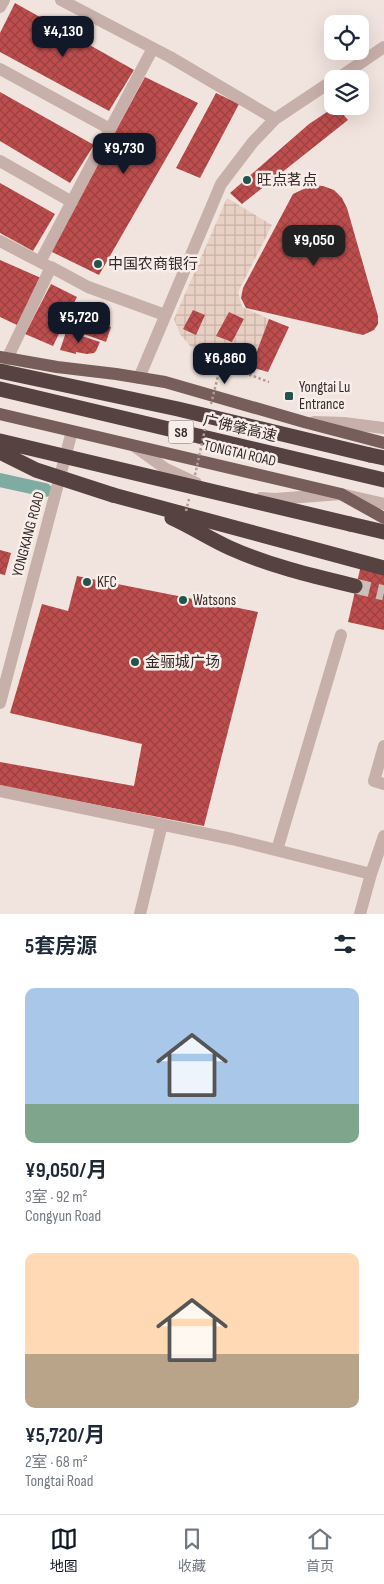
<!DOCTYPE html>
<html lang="zh">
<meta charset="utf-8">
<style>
body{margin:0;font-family:"Sofia Sans Condensed","Noto Sans SC",sans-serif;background:#f2f2f3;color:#1f2937;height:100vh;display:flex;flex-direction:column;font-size:19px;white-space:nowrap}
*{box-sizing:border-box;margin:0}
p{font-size:16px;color:#747a83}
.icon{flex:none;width:28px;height:28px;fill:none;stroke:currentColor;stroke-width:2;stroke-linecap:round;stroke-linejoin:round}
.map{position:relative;height:914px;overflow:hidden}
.details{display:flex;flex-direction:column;background:#fff;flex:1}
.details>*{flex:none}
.tools{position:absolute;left:324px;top:15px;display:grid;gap:10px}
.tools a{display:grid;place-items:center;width:45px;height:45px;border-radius:10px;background:#fff;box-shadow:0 5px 20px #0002;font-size:25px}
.price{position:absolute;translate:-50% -42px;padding:0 11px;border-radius:10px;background:#111827;color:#fff;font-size:16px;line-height:32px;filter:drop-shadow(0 1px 2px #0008)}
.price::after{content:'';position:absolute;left:50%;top:30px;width:15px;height:11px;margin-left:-8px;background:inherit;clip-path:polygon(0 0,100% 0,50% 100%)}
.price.active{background:#222;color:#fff}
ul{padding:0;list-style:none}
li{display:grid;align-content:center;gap:10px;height:265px;padding:0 25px}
li span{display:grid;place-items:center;height:155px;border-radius:10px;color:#555}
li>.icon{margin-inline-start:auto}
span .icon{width:90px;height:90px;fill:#fffc;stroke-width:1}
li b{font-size:21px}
h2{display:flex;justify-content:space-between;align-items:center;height:60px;padding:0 25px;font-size:21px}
.tabs{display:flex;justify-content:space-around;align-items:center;height:70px;border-top:1px solid #e0e1e3;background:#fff;font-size:14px;color:#747a83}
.tabs a{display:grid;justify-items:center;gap:2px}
.tabs .active{color:#111827}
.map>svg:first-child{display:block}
.plaza{fill:url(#plaza-grid)}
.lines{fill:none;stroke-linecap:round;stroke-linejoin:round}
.canal{stroke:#7eaca3;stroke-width:14}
.building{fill:url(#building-cross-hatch)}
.highway-tunnel{stroke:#ccbeb9;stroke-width:15;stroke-dasharray:15 8;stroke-linecap:butt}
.path{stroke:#b49a94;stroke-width:2.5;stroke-dasharray:2.5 2.5;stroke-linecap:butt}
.minor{stroke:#c8b0aa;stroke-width:12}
.major{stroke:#775e5b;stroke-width:12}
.highway{stroke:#564240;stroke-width:15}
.path-bridge{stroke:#b49a94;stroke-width:2.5;stroke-dasharray:2.5 2.5;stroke-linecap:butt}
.highway-bridge{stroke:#564240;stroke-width:15}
.poi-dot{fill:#21554c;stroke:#f8eee9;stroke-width:2}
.labels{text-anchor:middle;stroke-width:5;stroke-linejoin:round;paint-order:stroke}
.shield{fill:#f8eee9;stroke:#706563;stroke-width:1}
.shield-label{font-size:14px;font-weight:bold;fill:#362a29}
.poi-label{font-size:15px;fill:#362a29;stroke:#f8eee9;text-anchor:start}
.street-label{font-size:15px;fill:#362a29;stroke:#f8eee9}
</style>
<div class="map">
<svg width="384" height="914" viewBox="0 0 384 914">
<defs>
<pattern id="plaza-grid" width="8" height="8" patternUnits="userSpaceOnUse" patternTransform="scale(1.25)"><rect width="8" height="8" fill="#e8d0c5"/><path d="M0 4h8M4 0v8" fill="none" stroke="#c8b3a9"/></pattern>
<pattern id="building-cross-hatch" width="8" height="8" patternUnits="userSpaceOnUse" patternTransform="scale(1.25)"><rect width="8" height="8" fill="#be4e4e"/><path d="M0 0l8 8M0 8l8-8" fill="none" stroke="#9b4141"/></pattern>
</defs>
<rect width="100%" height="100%" fill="#f1e3dd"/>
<!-- plaza -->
<path class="plaza" d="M227 198 272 225 238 292 242 307 269 319 251 367 221 359 191 347 180 334 174 319Z"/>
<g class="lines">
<!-- canal -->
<path class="canal" d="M0 480 45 490"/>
</g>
<!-- building -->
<path class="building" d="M15 3 134 70 109 111 0 52V33Z
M145 77 198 103 99 275 50 251Z
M0 92 94 145 70 183 0 141Z
M216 93 239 104 200 178 176 168Z
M336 106 348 120 242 204 230 193 309 124Z
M0 183 55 214 33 251 0 233Z
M312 185 323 186 334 190 342 198 347 208 378 316V324L374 330 363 335 246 308 241 298 243 288 293 194Z
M0 260 41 278 17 325 0 317Z
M51 284 77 297 53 346 25 334Z
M193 310 205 315 196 335 183 329Z
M229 312 244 319 232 342 216 336Z
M86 319 111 327 106 342 81 333Z
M269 319 289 327 268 372 251 367Z
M67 329 82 334 79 343 82 336 100 342 96 351 94 353 87 354 76 352V354L60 350Z
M0 550 11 553 5 575 0 574Z
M361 565 384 570V630L348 622Z
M77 576 258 612 204 826 0 786V762L134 786 142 744 10 713 42 604 68 611Z"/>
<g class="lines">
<!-- highway-tunnel -->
<path class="highway-tunnel" d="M355 586 384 593"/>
<!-- path -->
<path class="path" d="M221 364 269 382"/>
<!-- minor -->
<path class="minor" d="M61 0 170 57 275 119
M0 7 4 0
M0 69 110 129
M337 79 384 47
M0 161 72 202
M0 241 46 265
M40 262 153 48
M7 359 51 267 88 287 165 315
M139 378 221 184 253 142 275 119 332 81
M314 422 344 423 384 428
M134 446 166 469 196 483
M261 498 275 499 341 494 384 504
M0 703 72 431
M384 746 374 781 384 784
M0 791 232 839 371 874
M277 850 341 635
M140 914 162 824
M360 914 371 874 384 836"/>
<!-- major -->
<path class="major" d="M0 357 57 367 116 374 165 382 304 422 384 443
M0 414 341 494 384 518"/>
<!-- highway -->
<path class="highway" d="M0 389 384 480
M370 455 384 458
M113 495 384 568
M172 518C192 527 210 539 230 548 270 566 313 576 355 586
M350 524 384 532"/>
<!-- path-bridge -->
<path class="path-bridge" d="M211 404 221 364
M195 475 205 429
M186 511 189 499"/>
<!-- highway-bridge -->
<path class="highway-bridge" d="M0 371 178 409 370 455
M0 441 350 524
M0 452 36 470 113 495"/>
</g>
<!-- markers -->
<g class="poi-dot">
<circle cx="247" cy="180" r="5"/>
<circle cx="98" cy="264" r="5"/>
<rect x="284" y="391" width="10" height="10" rx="2.5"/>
<circle cx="87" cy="582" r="5"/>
<circle cx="183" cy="600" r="5"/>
<circle cx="135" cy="662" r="5"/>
</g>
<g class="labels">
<!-- shield labels -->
<rect class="shield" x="168.5" y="420.5" width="25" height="23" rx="4"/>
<g class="shield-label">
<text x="181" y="437">S8</text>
</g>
<!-- poi labels -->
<g class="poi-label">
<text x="257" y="185">旺点茗点</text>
<text x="108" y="269">中国农商银行</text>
<text x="299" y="392">Yongtai Lu<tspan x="299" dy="17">Entrance</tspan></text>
<text x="97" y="587">KFC</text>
<text x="193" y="605">Watsons</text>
<text x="145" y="667">金骊城广场</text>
</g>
<!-- street labels -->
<g class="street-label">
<text transform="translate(240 428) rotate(13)" y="5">广佛肇高速</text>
<text transform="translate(240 453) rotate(13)" y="5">TONGTAI ROAD</text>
<text transform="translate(28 534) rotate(-75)" y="5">YONGKANG ROAD</text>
</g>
</g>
</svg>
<div class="tools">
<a><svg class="icon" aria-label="locate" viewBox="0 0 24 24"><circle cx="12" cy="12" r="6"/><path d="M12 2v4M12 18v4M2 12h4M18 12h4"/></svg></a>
<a><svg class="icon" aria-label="layers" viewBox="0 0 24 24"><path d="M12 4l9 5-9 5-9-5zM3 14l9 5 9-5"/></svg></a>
</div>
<b class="price" style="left:63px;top:58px">¥4,130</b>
<b class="price" style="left:124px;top:175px">¥9,730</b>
<b class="price active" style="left:314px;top:267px">¥9,050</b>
<b class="price" style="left:79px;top:344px">¥5,720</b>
<b class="price" style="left:225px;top:385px">¥6,860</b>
</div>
<section class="details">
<h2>5套房源<svg class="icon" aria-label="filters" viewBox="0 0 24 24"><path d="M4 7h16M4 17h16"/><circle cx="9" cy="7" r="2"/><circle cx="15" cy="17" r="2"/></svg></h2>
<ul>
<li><span style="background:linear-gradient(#a9c7e8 75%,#7fa58c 0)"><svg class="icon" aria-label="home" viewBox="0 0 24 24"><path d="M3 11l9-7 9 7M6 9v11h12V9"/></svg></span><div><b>¥9,050/月</b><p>3室 · 92 m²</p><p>Congyun Road</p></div></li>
<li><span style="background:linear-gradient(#ffd9b3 65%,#b9a48a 0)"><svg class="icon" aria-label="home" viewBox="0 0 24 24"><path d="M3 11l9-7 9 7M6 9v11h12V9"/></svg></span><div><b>¥5,720/月</b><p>2室 · 68 m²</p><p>Tongtai Road</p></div></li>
</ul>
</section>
<nav class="tabs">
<a class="active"><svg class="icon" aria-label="map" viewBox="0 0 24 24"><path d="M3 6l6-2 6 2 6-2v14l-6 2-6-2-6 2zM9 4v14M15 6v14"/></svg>地图</a>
<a><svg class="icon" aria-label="saved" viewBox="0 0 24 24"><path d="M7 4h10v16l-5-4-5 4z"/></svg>收藏</a>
<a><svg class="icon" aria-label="home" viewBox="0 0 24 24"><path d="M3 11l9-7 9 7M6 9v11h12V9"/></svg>首页</a>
</nav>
